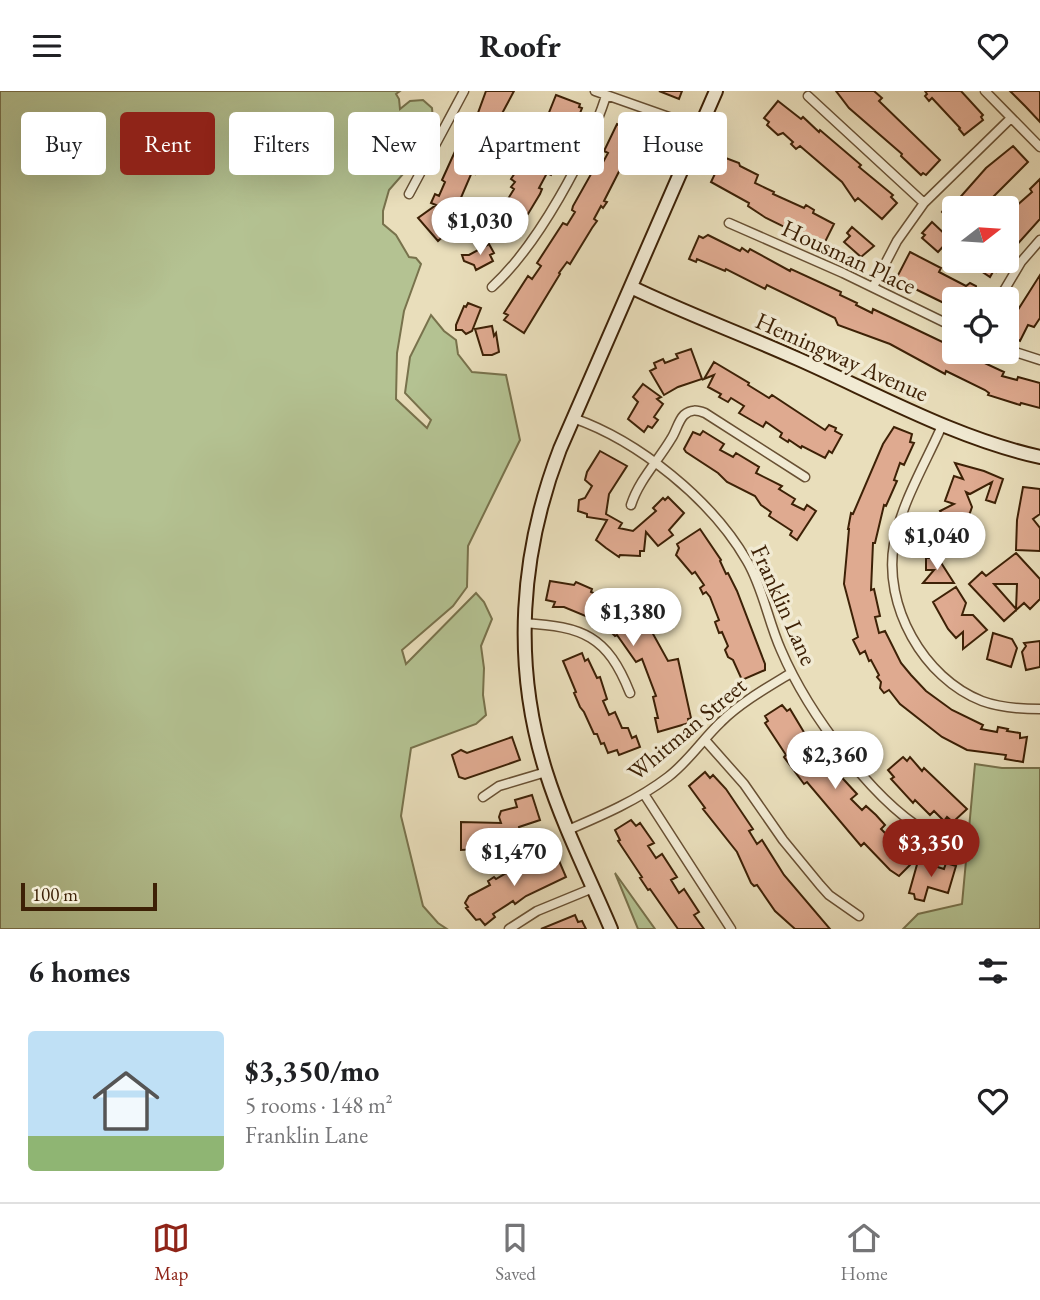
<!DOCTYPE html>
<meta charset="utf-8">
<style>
body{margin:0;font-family:"EB Garamond",serif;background:#f6f6f6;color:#202124;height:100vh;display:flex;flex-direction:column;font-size:26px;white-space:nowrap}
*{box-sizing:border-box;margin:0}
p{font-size:23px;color:#757577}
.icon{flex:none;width:38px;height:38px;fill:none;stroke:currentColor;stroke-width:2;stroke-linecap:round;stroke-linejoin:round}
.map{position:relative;height:838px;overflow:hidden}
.drawer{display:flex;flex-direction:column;background:#fff;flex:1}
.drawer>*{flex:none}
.guide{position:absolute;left:21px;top:21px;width:999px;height:63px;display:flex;gap:14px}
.needle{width:46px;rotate:73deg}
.tools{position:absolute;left:942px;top:105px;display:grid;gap:14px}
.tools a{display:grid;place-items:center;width:77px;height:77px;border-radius:7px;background:#fff;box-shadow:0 7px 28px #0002;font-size:35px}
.scale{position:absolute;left:21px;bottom:18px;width:136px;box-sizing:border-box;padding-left:7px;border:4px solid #3d2106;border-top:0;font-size:19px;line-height:24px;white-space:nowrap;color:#3d2106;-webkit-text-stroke:5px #f1ead3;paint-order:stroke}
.price{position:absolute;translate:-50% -60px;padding:0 16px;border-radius:24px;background:#fff;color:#222;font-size:23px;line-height:46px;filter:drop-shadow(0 2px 4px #0008)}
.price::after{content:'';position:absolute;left:50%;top:42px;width:21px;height:16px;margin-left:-10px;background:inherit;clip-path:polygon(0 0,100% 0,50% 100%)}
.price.current{background:#8f2418;color:#fff}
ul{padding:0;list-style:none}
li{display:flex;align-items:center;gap:21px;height:175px;padding:0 28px}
li span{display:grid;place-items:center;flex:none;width:196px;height:140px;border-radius:7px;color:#555}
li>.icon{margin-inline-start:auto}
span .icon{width:84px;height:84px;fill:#fffc;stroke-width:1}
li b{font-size:30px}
h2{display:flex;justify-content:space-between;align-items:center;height:84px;padding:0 28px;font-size:30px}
.tag{padding:0 24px;border-radius:7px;background:#fff;box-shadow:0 7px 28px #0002;font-size:24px;line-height:63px}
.tag.current{background:#8f2418;color:#fff}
header{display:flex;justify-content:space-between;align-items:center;height:91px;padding:0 28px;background:#fff;font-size:32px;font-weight:700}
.menu{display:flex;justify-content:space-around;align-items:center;height:98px;border-top:2px solid #e0e0e0;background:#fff;font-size:19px;color:#757577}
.menu a{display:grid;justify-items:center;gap:4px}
.menu .current{color:#8f2418}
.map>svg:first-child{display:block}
.green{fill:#b4c292;stroke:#78724c;stroke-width:2}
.building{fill:#dfaa90;stroke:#3d2106;stroke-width:2;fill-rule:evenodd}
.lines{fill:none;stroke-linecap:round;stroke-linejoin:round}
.street-casing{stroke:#685033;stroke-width:11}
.secondary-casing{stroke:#3d2106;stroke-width:16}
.street{stroke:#f1ead3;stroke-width:8}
.secondary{stroke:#f1ead3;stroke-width:12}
.labels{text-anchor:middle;stroke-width:7;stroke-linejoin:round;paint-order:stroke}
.street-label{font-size:24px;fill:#3d2106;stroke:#f1ead3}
</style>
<header><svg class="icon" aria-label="menu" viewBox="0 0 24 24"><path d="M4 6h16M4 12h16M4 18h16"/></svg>Roofr<svg class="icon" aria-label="heart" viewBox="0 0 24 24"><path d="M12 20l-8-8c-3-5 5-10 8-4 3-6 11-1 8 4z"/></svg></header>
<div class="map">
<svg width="1040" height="838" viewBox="0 0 1040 838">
<rect width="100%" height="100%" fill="#e9debb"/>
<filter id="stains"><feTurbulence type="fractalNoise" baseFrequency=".00286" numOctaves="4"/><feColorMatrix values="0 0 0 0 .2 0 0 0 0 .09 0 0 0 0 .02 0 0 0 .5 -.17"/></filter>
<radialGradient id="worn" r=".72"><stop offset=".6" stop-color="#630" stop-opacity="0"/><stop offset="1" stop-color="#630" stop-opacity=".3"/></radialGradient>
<!-- green -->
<path class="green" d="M0 0H400L396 3 399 8 400 18 410 10 423 9 432 17 433 29 411 74 389 99 383 120V133L396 144 409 166 416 167 421 173 404 220 397 262 396 308 427 337 431 329 405 302 410 266 431 224 444 240 456 249 458 263 472 281 506 284 520 349 468 455 467 496 453 515 402 559 406 573 476 502 484 511 492 528 481 555 484 577 483 604 486 624 476 633 411 657 401 725 423 815 438 832 447 838H0Z
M975 673 1002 677H1040V838H903L918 823 962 813Z
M615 782 655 838H638Z"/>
<!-- building -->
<path class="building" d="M486 0H514L498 30 501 32 498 38 496 37 488 56 475 83 472 81 454 123 447 120 438 126 449 140 438 150 418 127 436 114 431 112 435 103 439 105 445 91 442 89 462 45 464 41 469 43 475 30Z
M659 0H682L679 8Z
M836 0H874L882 7 879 10 940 69 926 84 923 82 921 84 901 65 902 63 849 17Z
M925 0H961L983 24 981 26 983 29 964 44 959 38 960 37 932 7 929 10 925 5 927 3Z
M1010 0H1040V31L1026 16Z
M556 4 580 13 579 16 582 17 577 30 574 29 568 42 572 44 557 72 551 84 547 82 539 97 542 98 540 103 528 123 525 126 521 124 513 137 516 140 511 148 491 136 514 98 511 96 515 91 511 88 517 79 522 81 533 60 529 56 536 42 540 44Z
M778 10 801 28 803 26 819 41 820 39 861 74 859 76 893 104 891 106 897 112 882 128 858 107 855 110 842 91 800 55 796 58 791 53 793 51 783 42 778 44 767 34 769 31 764 27Z
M623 32 644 41 642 44 649 47 644 58 632 55 604 110 607 111 603 117 601 115 594 128 597 130 592 137 570 173 567 171 559 182 560 183 524 242 504 229 508 224 504 222 528 185 532 188 541 175 537 172 563 132 567 134 575 121 572 119 573 115 595 76 598 73 601 75 608 62 604 60 617 33 622 35Z
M1013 55 1028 71 989 110 991 112 985 117H954V134L942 121 945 117 954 109 956 111 986 77Z
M723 66 739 72 740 75 758 84 755 92 774 101 773 103 804 117 806 114 814 119 813 122 834 133 823 155 766 127 748 115 749 112 711 91Z
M1040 88V128L1006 166V124L1032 101 1030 98Z
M932 131 950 148 938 161 922 147 925 144 922 142Z
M852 136 874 155 861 166 844 151 850 145 847 142Z
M708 144 740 160 742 157 748 161 750 158 790 180 791 178 841 201 840 204 857 212 856 214 872 222 873 218 909 235 951 255 954 261H961L1004 281 1002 285 1017 289 1018 286 1040 292V317L1021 312 1020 314 988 304 989 302 985 299 946 280 945 283 890 253 838 234 835 227 767 194 765 198 726 178 725 180 697 168 696 171 689 168 699 145 703 147Z
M489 153 494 162 490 164 493 170 476 179 474 174 464 170 462 164H469Z
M910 161 941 177 939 181 966 195 970 192 976 195V200L993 208H954L952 216 903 192 896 188Z
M966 170H1003L996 181 994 179 990 186Z
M1040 184V227L1034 236 1028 234 1020 250 1006 243 1009 237 1007 236Z
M468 212 481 217 472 240 466 243 462 239H456V234L464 215 466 216Z
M492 235 494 245 496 242 499 261 492 264H483L475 238Z
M691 258 702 288 678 296 664 304 650 280 656 277 654 272 663 268 665 272 678 267 676 263Z
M714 271 749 292 748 294 769 307 772 304 825 339 829 334 836 337 835 340 842 344 832 362 829 360 825 367 802 355 801 357 789 349 788 351 780 346 782 342 766 331 763 336 739 322 744 315 731 307 728 311 719 306 721 303 708 296 714 284 704 288Z
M643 293 661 306 657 308 663 313 654 326 658 329 652 337 648 335 644 341 628 328 638 311 633 306Z
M894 336 912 343 910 351 914 352 904 374 900 372 894 389 897 390 886 415 884 414 875 452H873L871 499 874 498 880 525 875 526 879 542 885 540 901 572 911 584 926 600 952 619 983 634 981 638 997 641 998 636 1008 638 1007 640 1020 642V647L1027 646 1023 671 1005 668 1006 664 967 659 942 646 900 613 889 599 884 602 880 597 881 591 877 586 879 584 871 569 869 570 865 560 860 563 853 549 858 546 844 493 849 438H848L851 422 853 423 883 353Z
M703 340 724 353 720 359 733 366 736 362 759 376 756 382 782 395 779 398 795 408 792 413 804 419 807 414 816 420 797 449 790 444 792 440 769 425 771 421 761 414 755 405 727 391 718 382 686 361 684 358 693 341 700 344Z
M600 360 627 375 609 403 606 423 622 432 619 437 633 440 656 420 653 417 663 407 665 409 668 406 684 422 669 439 673 444 658 455 646 441 644 460H640V465L620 464 619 466 606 457 596 449 607 429 587 426V423L578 420 579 409 585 407 592 395 585 389 587 381Z
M955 372 984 380 1003 388 995 412 986 409 992 391 970 403 966 401 972 416 958 456 950 460 930 453 937 432 945 428 940 420 954 413 945 410 954 385 963 388Z
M1023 396 1040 398V423L1033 428 1040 437V460L1016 459 1017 429Z
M700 438 721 469 720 470 726 483 728 482 737 500 765 573V579L742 589 733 569 728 566 725 559 728 555 722 541 719 542 715 531 719 529 710 506 706 501 703 503 700 497 704 494 695 481 692 483 676 464 679 457 677 453Z
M1016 462 1040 488V508L1030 518 1024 512 1004 530 969 493 982 481 986 485ZM994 493H1017L1016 518Z
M926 467H938L954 492H923L934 479H926Z
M550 490 574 494 576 491 592 498 591 501 623 514 645 533 647 532 668 570 678 568 691 627 688 628 689 632 658 641 655 627H658L653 606 656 605 642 568 636 571 617 544 615 545 608 538 613 532 596 525 595 529 564 516H553L555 511 546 509Z
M956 496 966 512 962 524H973L987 539 963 558V541L956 547 948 538 933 511Z
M993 542 1012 548 1017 557 1011 576 987 568Z
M1040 550V576L1026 579 1022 561 1026 555 1024 552Z
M582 562 585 570 588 568 597 587 600 586 607 608 603 610 609 624 615 621 622 637H628L632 647 636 645 640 656 619 664 617 659 608 662 604 652 601 653 597 643H594L584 621 580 616 574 602 576 601 563 570Z
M782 614 787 620 790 618 811 653 857 703 851 708 862 719 866 715 876 724 885 734 881 738 892 749 896 745 912 762 907 767 915 769 899 785 890 779 864 752 861 755 807 691 804 693 784 666 786 664 765 632 768 630 765 625Z
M512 646 520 669 465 688 459 686 452 664 461 659 467 662Z
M903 666 907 670 910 666 922 680 924 677 967 718 953 731 947 726 944 730 934 720 930 724 915 709 913 712 891 688 894 686 888 679Z
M705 681 710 687 713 684 726 698 753 738 749 740 757 753 762 749 784 784 830 838H795L775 820 757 794 754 795 751 792 737 761 703 718 705 717 689 695Z
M532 704 540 729 519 736 520 741 516 746 499 749V757L461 759V731L501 732 499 726 501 720 517 716 515 709Z
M631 729 636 735 640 732 654 752 648 755 656 767 662 763 677 786 671 789 679 802 684 798 699 821 694 824 704 838H678L650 798 648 799 640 787 642 786 618 750 620 749 615 739Z
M551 764 552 767 557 765 566 786 526 805 515 813 513 810 493 823 495 826 485 834 480 828 476 829 466 817 468 816 465 812 469 805 490 794 488 790 494 786 496 788 513 778 515 782Z
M918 770 944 778 946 772 956 775 948 802 928 796 924 810 915 808 914 803 909 802Z
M575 824 578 831 582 830 586 838H541Z"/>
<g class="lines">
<!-- street casing -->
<g class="street-casing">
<path id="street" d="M595 0 700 37
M985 0 1040 56
M808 5 924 112
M409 103 464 0
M729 132 843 182 954 236
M492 196C538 154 587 64 606 5
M873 196 897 150 924 112 1011 27
M999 208 1021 171 1040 149
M1006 258 1040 269
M573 327C639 350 712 409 747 470 763 497 768 530 781 559 807 620 875 715 934 745
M941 332 940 339C924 375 901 413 894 453 883 514 923 587 982 610 1001 617 1020 618 1040 618
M631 414C639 389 658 370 671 348 676 341 678 330 684 324 691 318 697 319 705 322L805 386
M524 532C583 536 607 544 630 602
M705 649 744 693 783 749 820 794 829 804 859 825
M644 703 731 838
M483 706 499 695 546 681
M568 739C603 724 638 709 668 686 689 670 702 649 721 631 740 612 768 596 791 582
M509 838 537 820 593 797"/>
</g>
<!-- secondary casing -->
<g class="secondary-casing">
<path id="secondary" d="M631 196C685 222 742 243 798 268 877 303 955 347 1040 366
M611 838C589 786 563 735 546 681 512 573 520 462 560 358L716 0"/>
</g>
<!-- street -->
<use href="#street" class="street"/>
<!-- secondary -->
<use href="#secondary" class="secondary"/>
</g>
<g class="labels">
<!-- street labels -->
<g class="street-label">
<text transform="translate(849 166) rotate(25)" y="8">Housman Place</text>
<text transform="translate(842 266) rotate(24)" y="8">Hemingway Avenue</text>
<text transform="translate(784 514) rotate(66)" y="8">Franklin Lane</text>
<text transform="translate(687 638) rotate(-40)" y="8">Whitman Street</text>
</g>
</g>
<rect width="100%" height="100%" filter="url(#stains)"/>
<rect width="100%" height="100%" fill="url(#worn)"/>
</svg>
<div class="tools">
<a><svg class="needle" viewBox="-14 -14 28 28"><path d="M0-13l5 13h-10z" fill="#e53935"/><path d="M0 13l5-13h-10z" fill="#757577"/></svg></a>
<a><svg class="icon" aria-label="locate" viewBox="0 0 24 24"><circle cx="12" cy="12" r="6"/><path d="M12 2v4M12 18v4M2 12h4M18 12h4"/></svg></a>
</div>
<div class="scale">100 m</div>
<b class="price" style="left:480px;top:166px">$1,030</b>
<b class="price" style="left:937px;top:481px">$1,040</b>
<b class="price" style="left:633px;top:557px">$1,380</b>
<b class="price" style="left:835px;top:700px">$2,360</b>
<b class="price current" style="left:931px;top:788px">$3,350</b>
<b class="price" style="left:514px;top:797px">$1,470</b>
<div class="guide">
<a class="tag">Buy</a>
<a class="tag current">Rent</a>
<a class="tag">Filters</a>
<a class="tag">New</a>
<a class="tag">Apartment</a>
<a class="tag">House</a>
</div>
</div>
<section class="drawer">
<h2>6 homes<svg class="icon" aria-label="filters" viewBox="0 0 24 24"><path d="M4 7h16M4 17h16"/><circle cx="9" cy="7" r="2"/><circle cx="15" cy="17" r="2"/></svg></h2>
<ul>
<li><span style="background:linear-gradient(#bfe0f5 75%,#8fb573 0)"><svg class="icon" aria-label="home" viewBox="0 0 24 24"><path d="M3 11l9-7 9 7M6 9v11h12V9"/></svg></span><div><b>$3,350/mo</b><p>5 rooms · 148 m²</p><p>Franklin Lane</p></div><svg class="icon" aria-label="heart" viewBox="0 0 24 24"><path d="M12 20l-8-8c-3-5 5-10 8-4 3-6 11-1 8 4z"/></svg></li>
</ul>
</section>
<nav class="menu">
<a class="current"><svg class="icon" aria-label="map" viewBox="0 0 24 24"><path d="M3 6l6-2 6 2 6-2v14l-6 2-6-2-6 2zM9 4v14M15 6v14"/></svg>Map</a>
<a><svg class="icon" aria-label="saved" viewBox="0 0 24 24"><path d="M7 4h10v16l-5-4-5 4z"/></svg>Saved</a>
<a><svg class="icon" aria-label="home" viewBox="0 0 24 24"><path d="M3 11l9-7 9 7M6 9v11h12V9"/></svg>Home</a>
</nav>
